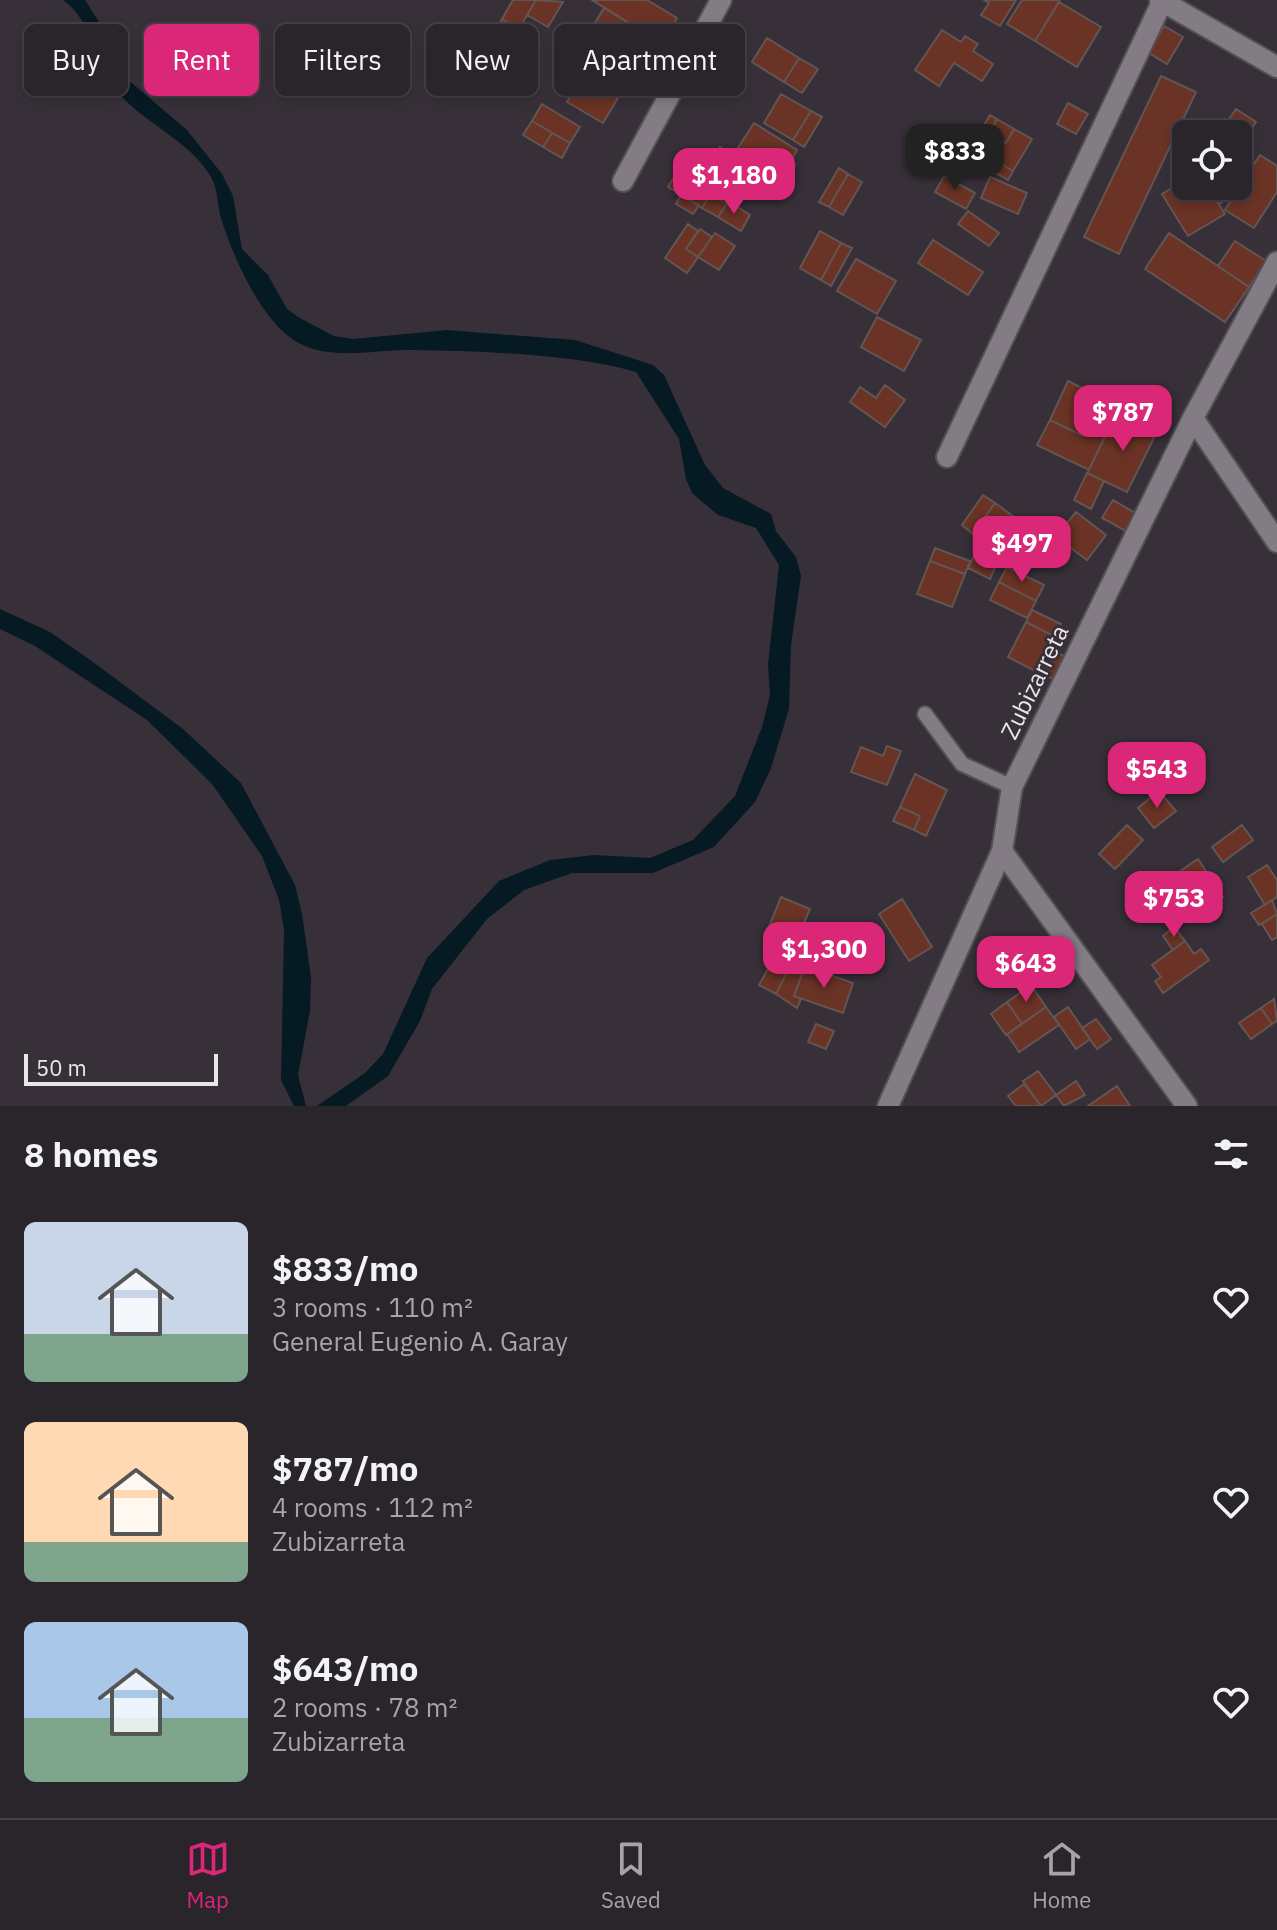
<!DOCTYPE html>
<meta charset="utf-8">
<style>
body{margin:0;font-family:"IBM Plex Sans",sans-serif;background:#363037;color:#f1f3f6;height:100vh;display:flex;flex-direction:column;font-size:30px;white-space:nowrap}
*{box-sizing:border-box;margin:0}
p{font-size:26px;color:#a5a4a9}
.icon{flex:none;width:44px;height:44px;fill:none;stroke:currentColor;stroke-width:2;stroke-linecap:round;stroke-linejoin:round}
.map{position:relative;height:1106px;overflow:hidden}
.details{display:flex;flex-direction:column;background:#2a242b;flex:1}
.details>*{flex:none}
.top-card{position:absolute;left:24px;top:24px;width:800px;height:72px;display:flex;gap:16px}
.fabs{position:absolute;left:1172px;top:120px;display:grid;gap:16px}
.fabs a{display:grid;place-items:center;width:80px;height:80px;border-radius:12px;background:#2a242b;box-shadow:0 4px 12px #0003,0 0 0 2px #464147;font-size:40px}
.scale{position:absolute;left:24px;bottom:20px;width:194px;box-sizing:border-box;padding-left:8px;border:4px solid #eae6eb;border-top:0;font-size:22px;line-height:28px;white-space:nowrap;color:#eae6eb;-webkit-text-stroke:6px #383039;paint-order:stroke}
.price{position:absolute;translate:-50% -68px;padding:0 18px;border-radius:16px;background:#db2777;color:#fff;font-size:26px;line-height:52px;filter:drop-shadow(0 2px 4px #0008)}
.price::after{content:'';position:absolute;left:50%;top:48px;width:24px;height:18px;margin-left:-12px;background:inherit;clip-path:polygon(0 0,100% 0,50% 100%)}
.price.selected{background:#222;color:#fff}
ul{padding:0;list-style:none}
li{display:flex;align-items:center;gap:24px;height:200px;padding:0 24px}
li span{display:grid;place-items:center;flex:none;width:224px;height:160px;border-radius:12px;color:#555}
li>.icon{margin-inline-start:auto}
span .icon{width:96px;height:96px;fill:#fffc;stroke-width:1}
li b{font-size:34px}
h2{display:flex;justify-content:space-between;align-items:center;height:96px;padding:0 24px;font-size:34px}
.pill{padding:0 28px;border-radius:12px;background:#2a242b;box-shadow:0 4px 12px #0003,0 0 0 2px #464147;font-size:28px;line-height:72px}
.pill.selected{background:#db2777;color:#fff}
.tab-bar{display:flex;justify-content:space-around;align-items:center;height:112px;border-top:2px solid #464147;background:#2a242b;font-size:22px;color:#a5a4a9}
.tab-bar a{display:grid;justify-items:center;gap:4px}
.tab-bar .selected{color:#db2777}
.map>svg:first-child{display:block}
.water{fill:#061a24}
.building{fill:#6a3325;stroke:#625552;stroke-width:2}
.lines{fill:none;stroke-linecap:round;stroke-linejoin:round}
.service-casing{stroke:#544e55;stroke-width:18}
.minor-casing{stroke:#544e55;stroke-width:24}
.tertiary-casing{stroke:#544e55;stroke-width:24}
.service{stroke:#847c85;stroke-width:14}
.minor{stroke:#847c85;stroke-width:20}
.tertiary{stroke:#847c85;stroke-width:20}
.labels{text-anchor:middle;stroke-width:6;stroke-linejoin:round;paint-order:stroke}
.street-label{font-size:24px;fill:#eae6eb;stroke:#383039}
</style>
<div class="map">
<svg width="1277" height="1106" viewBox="0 0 1277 1106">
<rect width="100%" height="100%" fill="#383039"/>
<!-- water -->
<path class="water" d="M63 0H85L108 36 127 79 187 130 222 174 233 196 242 249 268 275 287 309 298 317 334 336 353 339 447 330 575 340 653 365 664 375 705 465 723 488 771 514 776 531 796 557 801 576 791 645 789 709 771 768 755 802 714 847 653 873H572L524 890 487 919 432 989 420 1021 388 1076 346 1106H317L365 1073 383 1054 427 958 499 881 550 860 594 855 650 858 693 840 735 796 762 727 770 695 768 664 779 565 756 528 718 515 692 493 686 479 679 439 636 372C574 354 479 351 413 350 378 349 339 360 305 346 264 330 233 257 221 218 217 206 218 188 211 177 189 139 140 122 113 87 92 59 93 21 63 0Z
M0 609 50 632 93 662 183 729 241 783 295 885 302 914 311 977 310 1011 298 1075 306 1106H294L281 1080 284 930 279 900 262 856 212 784 147 720 35 646 0 629Z"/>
<!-- building -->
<path class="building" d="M513 0H536L519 29 502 19Z
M536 0 563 2 548 27 527 15Z
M592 0H647L677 18 662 43Z
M984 0H1016L1000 26 981 15 989 3Z
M1060 0 1035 41 1007 24 1022 0Z
M1059 2 1101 27 1077 67 1035 41Z
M604 8 632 25 623 40 595 23Z
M502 19 519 29 504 55 486 45Z
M1164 26 1183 37 1167 64 1149 53Z
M942 30 961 42 965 36 978 44 973 51 993 64 982 81 954 63 939 86 915 70Z
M600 31 643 55 629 79 587 55Z
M767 38 799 58 784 82 752 62Z
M587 55 629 79 622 91 579 67Z
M799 58 818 69 802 93 784 82Z
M586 71 622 91 603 123 567 102Z
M1161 76 1196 92 1119 254 1084 237Z
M781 94 811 111 793 140 764 123Z
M1068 103 1088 114 1076 134 1057 124Z
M542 104 580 127 570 143 532 121Z
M1236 109 1256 122 1249 132 1229 119Z
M811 111 822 117 804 147 793 140Z
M990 115 997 119 973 160 966 155Z
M997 119 1014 129 1006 143 989 133Z
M1229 119 1249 132 1241 144 1238 134 1221 132Z
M532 121 552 133 543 147 523 135Z
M754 123 797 150 790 162 795 165 785 181 736 151Z
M1014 129 1032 139 1013 171 979 151 989 133 1006 143Z
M552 133 570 143 562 158 543 147Z
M720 147 736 158 719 181 704 170Z
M979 151 1013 171 1008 180 973 160Z
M1260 155 1277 166V192L1254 228 1225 210Z
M736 158 748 167 732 190 719 181Z
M681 166 715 186 702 208 668 187Z
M839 168 848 174 829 207 819 202Z
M848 174 862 182 843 215 829 207Z
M944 176 975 193 966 209 935 192Z
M990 177 1027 193 1018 214 981 198Z
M1186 179V186H1207L1225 214 1188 236 1162 194Z
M1207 186H1230L1235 194 1219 204Z
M711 194 727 203 718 217 702 208Z
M681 195 699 205 693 214 676 204Z
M729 201 750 215 741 231 718 217Z
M968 211 999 233 989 246 958 224Z
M688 224 698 231 686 249 698 257 687 273 665 258Z
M700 229 712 237 698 257 686 249Z
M820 231 841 243 821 280 800 268Z
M715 233 735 246 719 270 698 257Z
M1169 233 1249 287 1225 322 1145 269Z
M933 240 983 272 968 295 918 263Z
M1235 241 1266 261 1249 287 1218 266Z
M841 243 852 248 831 286 821 280Z
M856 259 896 281 877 314 837 291Z
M877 317 921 340 904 371 861 347Z
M1068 381 1102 398 1083 436 1050 420Z
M885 385 905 400 885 427 850 402 860 387 876 398Z
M1099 403 1117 412 1089 470 1037 445 1050 420 1083 436Z
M1131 417 1158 430 1127 492 1087 473 1114 419 1127 425Z
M1087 473 1104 481 1091 509 1074 500Z
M983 495 995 503 973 534 962 525Z
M1113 500 1142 517 1131 534 1102 518Z
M995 503 1031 529 1010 559 973 534Z
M1076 512 1106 535 1087 560 1056 537Z
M978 547 1000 557 990 579 968 568Z
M935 548 970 561 965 574 930 561Z
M930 561 965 574 952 607 917 594Z
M1007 567 1044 585 1036 601 999 582Z
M999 582 1036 601 1027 618 990 600Z
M1032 610 1061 624 1055 637 1026 622Z
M1026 622 1055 637 1037 672 1008 657Z
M1049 648 1064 656 1053 679 1037 672Z
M887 746 901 751 887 785 851 772 861 747 883 756Z
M915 774 947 790 926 836 914 830 920 816 900 807Z
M1159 791 1176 811 1154 828 1138 808Z
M900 807 920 816 914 830 893 821Z
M1127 825 1143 840 1115 869 1099 854Z
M1242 825 1253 840 1223 862 1212 847Z
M1198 859 1223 897 1195 916 1189 908 1182 913 1169 895 1160 901 1152 890Z
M1267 865 1277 880V897L1265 905 1248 877Z
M781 897 810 909 795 944 767 932Z
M902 899 932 947 909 961 879 914Z
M1272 900 1277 914 1259 925 1251 913Z
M1277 914V937L1272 940 1262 924Z
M822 926 840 948 829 961 812 946Z
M1174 927 1185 941 1173 950 1163 936Z
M1185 941 1194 954 1201 949 1209 960 1163 993 1155 981 1161 977 1152 965Z
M773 960 789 968 776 994 759 985Z
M805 966 853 983 843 1013 794 996Z
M789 968 802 974 794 996 801 999 797 1008 776 994Z
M1031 985 1046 1007 1022 1024 1007 1002Z
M1274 999 1277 1021 1272 1024 1261 1008Z
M1007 1002 1022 1024 1006 1035 991 1014Z
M1046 1007 1059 1025 1019 1052 1007 1034Z
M1068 1007 1090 1039 1076 1049 1054 1017Z
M1261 1008 1272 1024 1251 1039 1239 1023Z
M1096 1019 1111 1039 1097 1049 1082 1028Z
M816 1024 834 1031 826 1049 808 1042Z
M1038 1071 1056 1095 1041 1106 1023 1081Z
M1076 1081 1085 1095 1064 1106 1056 1095Z
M1024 1084 1041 1106H1016L1008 1096Z
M1117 1086 1130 1106H1088Z"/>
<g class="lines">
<!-- service casing -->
<g class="service-casing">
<path id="service" d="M925 714 962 764 1012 787"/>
</g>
<!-- minor casing -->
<g class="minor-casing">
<path id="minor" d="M623 181 721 0
M1193 418 1277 542
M947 457 1162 2
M888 1106 1002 851
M1187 1106 1002 851 1012 787 1193 418 1277 262"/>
</g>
<!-- tertiary casing -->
<g class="tertiary-casing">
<path id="tertiary" d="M1160 0 1277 67"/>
</g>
<!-- service -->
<use href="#service" class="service"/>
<!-- minor -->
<use href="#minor" class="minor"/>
<!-- tertiary -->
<use href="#tertiary" class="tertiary"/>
</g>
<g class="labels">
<!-- street labels -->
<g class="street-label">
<text transform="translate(1035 682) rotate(-64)" y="8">Zubizarreta</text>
</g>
</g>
</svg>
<div class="fabs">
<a><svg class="icon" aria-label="locate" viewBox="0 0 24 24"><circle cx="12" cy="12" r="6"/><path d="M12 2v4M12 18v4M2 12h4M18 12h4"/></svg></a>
</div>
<div class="scale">50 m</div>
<b class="price selected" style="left:955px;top:192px">$833</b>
<b class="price" style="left:734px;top:216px">$1,180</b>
<b class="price" style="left:1123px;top:453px">$787</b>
<b class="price" style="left:1022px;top:584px">$497</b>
<b class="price" style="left:1157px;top:810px">$543</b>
<b class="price" style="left:1174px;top:939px">$753</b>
<b class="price" style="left:824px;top:990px">$1,300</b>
<b class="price" style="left:1026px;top:1004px">$643</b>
<div class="top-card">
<a class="pill">Buy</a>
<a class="pill selected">Rent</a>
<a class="pill">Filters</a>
<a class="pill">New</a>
<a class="pill">Apartment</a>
</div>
</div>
<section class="details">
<h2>8 homes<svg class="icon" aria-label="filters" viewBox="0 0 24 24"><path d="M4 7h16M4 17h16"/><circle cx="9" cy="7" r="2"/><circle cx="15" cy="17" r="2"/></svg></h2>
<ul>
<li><span style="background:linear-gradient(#c9d6e8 70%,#7fa58c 0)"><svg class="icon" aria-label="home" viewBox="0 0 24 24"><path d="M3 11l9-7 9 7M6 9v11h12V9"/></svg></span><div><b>$833/mo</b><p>3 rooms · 110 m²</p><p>General Eugenio A. Garay</p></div><svg class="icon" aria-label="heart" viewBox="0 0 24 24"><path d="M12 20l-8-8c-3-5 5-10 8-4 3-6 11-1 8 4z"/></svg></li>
<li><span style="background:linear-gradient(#ffd9b3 75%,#7fa58c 0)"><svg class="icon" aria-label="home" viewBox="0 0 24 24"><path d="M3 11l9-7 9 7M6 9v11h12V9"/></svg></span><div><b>$787/mo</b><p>4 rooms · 112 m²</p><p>Zubizarreta</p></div><svg class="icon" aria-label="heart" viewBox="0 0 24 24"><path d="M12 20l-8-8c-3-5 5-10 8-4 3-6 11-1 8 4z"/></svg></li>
<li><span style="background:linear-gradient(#a9c7e8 60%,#7fa58c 0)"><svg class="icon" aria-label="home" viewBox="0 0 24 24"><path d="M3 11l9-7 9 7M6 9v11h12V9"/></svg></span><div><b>$643/mo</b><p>2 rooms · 78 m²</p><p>Zubizarreta</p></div><svg class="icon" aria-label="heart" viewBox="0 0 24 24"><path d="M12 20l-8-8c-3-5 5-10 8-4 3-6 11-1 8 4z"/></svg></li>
</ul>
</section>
<nav class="tab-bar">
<a class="selected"><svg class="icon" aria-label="map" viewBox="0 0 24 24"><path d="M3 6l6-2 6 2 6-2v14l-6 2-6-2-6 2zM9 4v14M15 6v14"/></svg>Map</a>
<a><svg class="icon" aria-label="saved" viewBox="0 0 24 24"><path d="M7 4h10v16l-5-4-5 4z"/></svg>Saved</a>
<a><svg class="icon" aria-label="home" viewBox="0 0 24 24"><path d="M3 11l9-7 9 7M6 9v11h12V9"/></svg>Home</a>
</nav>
